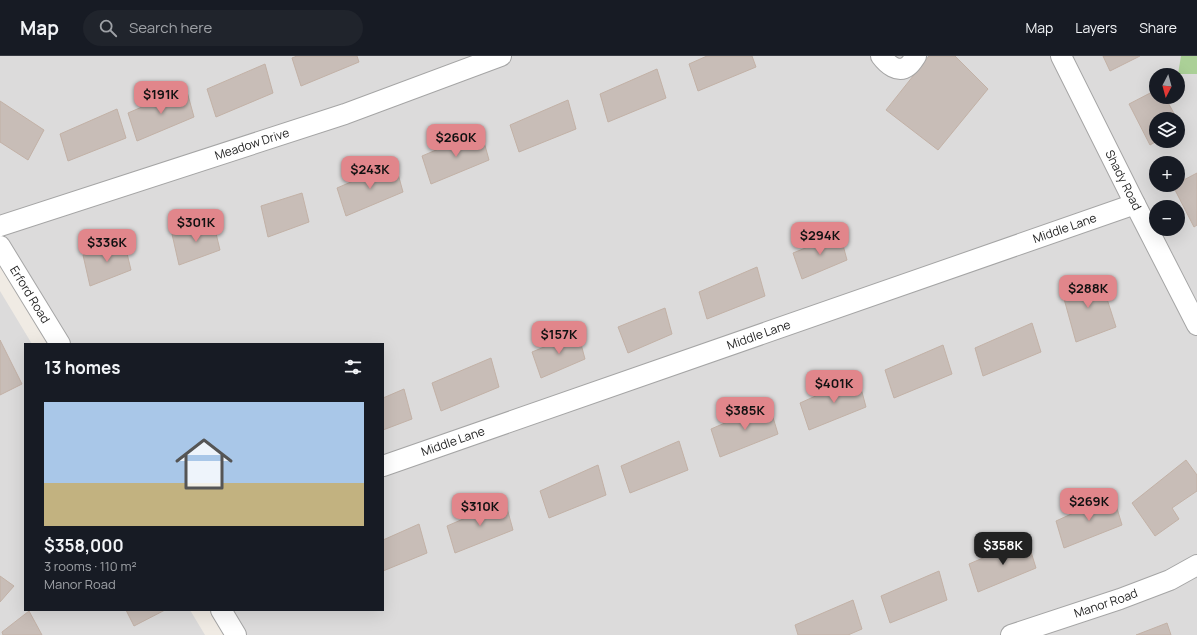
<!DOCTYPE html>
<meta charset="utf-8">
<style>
body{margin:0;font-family:Manrope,sans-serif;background:#20242c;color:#f1f3f6;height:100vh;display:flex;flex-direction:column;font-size:15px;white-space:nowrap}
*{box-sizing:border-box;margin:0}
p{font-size:13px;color:#9ea1a6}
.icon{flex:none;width:22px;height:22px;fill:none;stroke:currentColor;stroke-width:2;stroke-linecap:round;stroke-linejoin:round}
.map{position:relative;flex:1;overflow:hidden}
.details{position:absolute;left:24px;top:287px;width:360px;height:268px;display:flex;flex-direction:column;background:#171b24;border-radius:0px;box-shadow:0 4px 16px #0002}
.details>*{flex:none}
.needle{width:26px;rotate:186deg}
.buttons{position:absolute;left:1149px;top:12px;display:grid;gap:8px}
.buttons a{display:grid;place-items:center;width:36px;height:36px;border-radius:50%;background:#171b24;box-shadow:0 4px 16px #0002;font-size:20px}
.price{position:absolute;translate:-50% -34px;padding:0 9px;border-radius:8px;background:#e1868b;color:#111;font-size:13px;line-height:26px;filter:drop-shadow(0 1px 2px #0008)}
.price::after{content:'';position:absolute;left:50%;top:24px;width:12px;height:9px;margin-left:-6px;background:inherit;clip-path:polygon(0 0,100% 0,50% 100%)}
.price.current{background:#222;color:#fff}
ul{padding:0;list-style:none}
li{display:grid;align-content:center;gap:8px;height:212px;padding:0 20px}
li span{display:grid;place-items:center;height:124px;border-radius:0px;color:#555}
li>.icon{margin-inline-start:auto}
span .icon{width:72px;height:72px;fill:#fffc;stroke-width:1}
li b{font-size:17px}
h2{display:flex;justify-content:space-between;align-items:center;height:48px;padding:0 20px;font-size:17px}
header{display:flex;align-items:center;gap:24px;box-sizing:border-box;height:56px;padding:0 20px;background:#171b24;border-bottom:1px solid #363941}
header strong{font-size:19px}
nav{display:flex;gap:22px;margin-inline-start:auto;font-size:14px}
.search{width:280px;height:36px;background:#20242c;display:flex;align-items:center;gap:10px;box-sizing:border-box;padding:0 14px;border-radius:22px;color:#9ea1a6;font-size:15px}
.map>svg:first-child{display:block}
.residential{fill:#dcdbdb;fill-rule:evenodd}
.forest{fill:#abd097}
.building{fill:#c8bdb7;stroke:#c2b1a6}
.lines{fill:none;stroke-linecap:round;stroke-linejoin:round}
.minor-casing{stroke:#a5a5a5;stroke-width:22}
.minor{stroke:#fff;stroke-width:20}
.labels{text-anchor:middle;stroke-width:3.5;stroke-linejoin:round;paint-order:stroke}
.street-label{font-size:12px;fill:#1e1e1e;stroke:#fff}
</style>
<header>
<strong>Map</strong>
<div class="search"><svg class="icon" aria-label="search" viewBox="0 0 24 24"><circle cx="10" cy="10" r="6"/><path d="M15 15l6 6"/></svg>Search here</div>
<nav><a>Map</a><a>Layers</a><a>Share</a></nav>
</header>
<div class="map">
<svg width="1197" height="579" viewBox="0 0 1197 579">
<rect width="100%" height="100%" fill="#f0ebe4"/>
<!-- residential -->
<path class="residential" d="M0 0H1197V579H242L227 554H383V288H66L0 185ZM1156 19H1178V41H1156ZM1156 63H1178V85H1156ZM1156 107H1178V129H1156ZM1156 151H1178V173H1156Z
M0 235 32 288H25V554H190L205 579H0Z"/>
<!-- forest -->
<path class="forest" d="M1181 0H1197V18H1178Z"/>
<!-- building -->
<path class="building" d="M297 0H357L359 6 301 30 292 2Z
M707 0H752L756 11 698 35 689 8Z
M929 0H955L988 33 938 94 886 54Z
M1103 0H1140L1110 15Z
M265 8 273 37 216 61 207 33Z
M657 13 666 42 608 66 600 38Z
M186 32 194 61 137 85 128 57Z
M1156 34V41H1165L1177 63H1156L1157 85 1150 89 1129 48Z
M568 44 576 73 519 96 510 69Z
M0 45 44 74 28 104 0 86Z
M117 53 126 82 68 105 60 78Z
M481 75 489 104 431 128 422 100Z
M395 107 403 136 346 160 337 132Z
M1197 117V169L1194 171 1173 130 1178 129V127Z
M302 137 309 166 268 181 261 150Z
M213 165 220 194 179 209 172 178Z
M840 178 847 204 802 223 793 197Z
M124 185 131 214 90 230 83 199Z
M757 211 765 240 707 263 699 236Z
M1100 221 1116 271 1076 286 1061 232Z
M665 252 672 278 628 297 618 271Z
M1032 267 1041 296 983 320 975 292Z
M578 277 585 303 541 322 532 296Z
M0 284 22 328 0 339Z
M943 289 952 318 894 342 885 314Z
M491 302 499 331 441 355 432 327Z
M858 321 866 351 809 374 800 347Z
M404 333 412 363 383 374V342Z
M769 348 778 378 720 401 711 373Z
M679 385 688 414 630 437 621 410Z
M1186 404 1197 419V435L1172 452 1179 463 1155 480 1132 447Z
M598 409 606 439 549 462 540 435Z
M1113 439 1122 469 1064 492 1056 465Z
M505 445 513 474 455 497 447 470Z
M419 468 427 497 383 515V484Z
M1027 483 1036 512 978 536 969 508Z
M939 515 947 544 890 567 881 540Z
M0 520 14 530 0 546Z
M853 544 862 573 848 579H798L795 569Z
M126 554H165L134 570Z
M29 555 42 579H3L2 576Z
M1167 567 1171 579H1136Z"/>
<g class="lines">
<!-- minor casing -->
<g class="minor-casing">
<g id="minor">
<path d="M881 0C887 8 898 18 908 10 911 8 914 3 916 0"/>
<path id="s1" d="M1061 0 1135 148 1197 269"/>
<path id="s2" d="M0 170 345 58 501 0"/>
<path id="s3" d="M0 190 60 288"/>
<path id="s4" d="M383 410 1135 148"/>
<path d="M221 554 236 579"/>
<path id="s5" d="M1011 579 1120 543 1170 524 1197 509"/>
</g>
</g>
<!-- minor -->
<use href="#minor" class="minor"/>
</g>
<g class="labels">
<!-- street labels -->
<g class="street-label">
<text dy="4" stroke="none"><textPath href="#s2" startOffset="265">Meadow Drive</textPath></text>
<text dy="4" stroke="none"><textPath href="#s1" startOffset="139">Shady Road</textPath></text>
<text dy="4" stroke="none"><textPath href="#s4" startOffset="722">Middle Lane</textPath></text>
<text dy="4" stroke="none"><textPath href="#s3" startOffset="57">Erford Road</textPath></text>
<text dy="4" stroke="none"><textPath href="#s4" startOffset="398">Middle Lane</textPath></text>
<text dy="4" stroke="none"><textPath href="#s4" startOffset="74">Middle Lane</textPath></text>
<text dy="4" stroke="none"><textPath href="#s5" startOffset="100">Manor Road</textPath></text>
</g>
</g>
</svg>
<div class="buttons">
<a><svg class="needle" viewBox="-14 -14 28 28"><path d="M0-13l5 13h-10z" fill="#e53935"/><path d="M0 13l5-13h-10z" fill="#9ea1a6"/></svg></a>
<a><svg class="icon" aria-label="layers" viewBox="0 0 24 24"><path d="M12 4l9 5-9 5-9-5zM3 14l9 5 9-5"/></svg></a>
<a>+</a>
<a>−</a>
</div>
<b class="price" style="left:161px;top:59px">$191K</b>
<b class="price" style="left:456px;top:102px">$260K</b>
<b class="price" style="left:370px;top:134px">$243K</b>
<b class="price" style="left:196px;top:187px">$301K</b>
<b class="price" style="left:820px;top:200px">$294K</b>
<b class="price" style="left:107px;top:207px">$336K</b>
<b class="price" style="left:1088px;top:253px">$288K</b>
<b class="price" style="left:559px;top:299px">$157K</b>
<b class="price" style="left:834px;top:348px">$401K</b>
<b class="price" style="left:745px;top:375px">$385K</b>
<b class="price" style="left:1089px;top:466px">$269K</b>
<b class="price" style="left:480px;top:471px">$310K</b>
<b class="price current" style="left:1003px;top:510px">$358K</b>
<section class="details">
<h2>13 homes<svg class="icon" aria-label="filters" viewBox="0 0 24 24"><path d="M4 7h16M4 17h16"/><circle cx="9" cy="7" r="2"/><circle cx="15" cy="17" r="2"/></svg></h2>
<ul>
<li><span style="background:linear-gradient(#a9c7e8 65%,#c2b280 0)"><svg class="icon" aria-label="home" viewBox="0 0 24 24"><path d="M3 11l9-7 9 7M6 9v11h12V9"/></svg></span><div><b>$358,000</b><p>3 rooms · 110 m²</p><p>Manor Road</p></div></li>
</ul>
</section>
</div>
